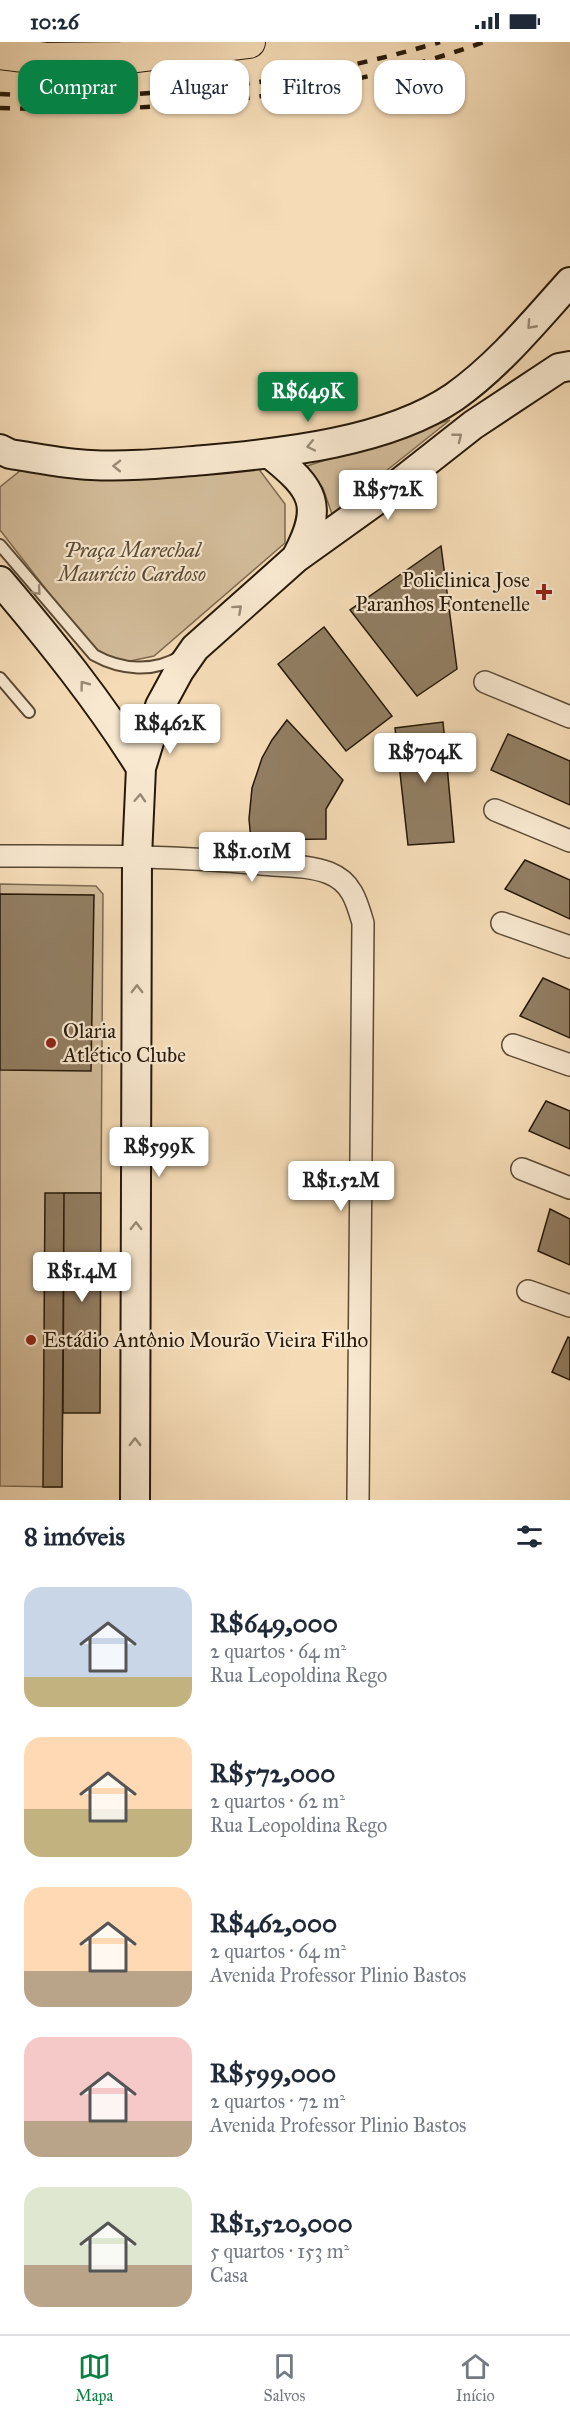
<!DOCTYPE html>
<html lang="pt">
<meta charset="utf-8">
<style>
body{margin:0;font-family:"IM FELL Great Primer",serif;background:#f6f6f7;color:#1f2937;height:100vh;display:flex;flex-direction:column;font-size:22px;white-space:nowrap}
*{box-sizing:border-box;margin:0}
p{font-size:20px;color:#747a83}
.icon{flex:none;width:33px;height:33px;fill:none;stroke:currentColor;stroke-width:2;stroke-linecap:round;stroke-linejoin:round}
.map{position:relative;height:1458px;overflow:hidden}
.drawer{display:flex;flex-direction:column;background:#fff;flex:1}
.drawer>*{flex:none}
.guide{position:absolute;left:18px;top:18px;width:534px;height:54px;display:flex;gap:12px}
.price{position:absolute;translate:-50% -51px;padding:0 14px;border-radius:6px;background:#fff;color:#222;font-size:20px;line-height:39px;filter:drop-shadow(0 2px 3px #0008)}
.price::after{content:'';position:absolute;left:50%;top:36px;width:18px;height:14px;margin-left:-9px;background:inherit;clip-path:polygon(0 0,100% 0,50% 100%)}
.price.selected{background:#0b8043;color:#fff}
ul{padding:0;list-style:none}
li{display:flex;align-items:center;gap:18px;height:150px;padding:0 24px}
li span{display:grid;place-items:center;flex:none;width:168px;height:120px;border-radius:18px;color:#555}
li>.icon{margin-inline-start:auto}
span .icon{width:72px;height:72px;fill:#fffc;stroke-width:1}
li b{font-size:26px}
h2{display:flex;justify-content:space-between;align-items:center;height:72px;padding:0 24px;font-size:26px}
.tag{padding:0 21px;border-radius:18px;background:#fff;box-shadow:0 2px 4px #0004;font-size:21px;line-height:54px}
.tag.selected{background:#0b8043;color:#fff}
.status{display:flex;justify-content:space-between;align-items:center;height:42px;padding:0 30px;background:#fff;direction:ltr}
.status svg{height:16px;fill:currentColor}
.tabs{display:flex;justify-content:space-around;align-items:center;height:84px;border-top:2px solid #e0e1e3;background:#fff;font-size:16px;color:#747a83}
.tabs a{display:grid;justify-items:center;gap:3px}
.tabs .selected{color:#0b8043}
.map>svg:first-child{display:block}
.green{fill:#d2bb99;stroke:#7c6a51;stroke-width:1.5}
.building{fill:#927e63;stroke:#261809;stroke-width:1.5}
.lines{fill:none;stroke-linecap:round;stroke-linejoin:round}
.lane-casing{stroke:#5a4934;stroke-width:14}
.street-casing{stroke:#5a4934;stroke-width:24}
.secondary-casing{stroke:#261809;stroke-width:32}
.primary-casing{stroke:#261809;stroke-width:34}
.lane{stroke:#f8e8d0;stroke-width:10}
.street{stroke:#f8e8d0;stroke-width:21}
.secondary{stroke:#f8e8d0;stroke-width:28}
.primary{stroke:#f5dcb7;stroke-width:32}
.rail{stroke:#261809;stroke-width:4.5;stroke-dasharray:10 10;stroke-linecap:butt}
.oneway{stroke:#9a8a76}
.poi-dot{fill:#8f2418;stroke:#f8e8d0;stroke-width:2}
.labels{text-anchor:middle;stroke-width:4.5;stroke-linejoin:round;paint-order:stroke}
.park-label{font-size:21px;font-style:italic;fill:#5a4934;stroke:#f8e8d0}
.poi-label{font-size:21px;fill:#261809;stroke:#f8e8d0;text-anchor:start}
</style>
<div class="status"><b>10:26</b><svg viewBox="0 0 49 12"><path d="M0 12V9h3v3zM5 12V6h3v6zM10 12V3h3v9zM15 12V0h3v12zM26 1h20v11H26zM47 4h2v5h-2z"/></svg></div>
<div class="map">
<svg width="570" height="1458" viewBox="0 0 570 1458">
<rect width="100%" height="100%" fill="#f5dcb7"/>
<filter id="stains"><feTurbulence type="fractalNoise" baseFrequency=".00333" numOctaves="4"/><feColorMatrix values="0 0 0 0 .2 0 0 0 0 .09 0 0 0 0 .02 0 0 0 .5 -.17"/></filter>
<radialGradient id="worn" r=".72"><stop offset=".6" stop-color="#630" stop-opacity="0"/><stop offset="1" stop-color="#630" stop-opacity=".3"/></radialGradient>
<!-- green -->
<path class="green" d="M450 378 332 472 323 446 307 424Z
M26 424 258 426 285 462V501L154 614 121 621 90 604 0 488V445Z
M0 842 96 844 103 852 101 1151H64L62 1445 0 1444Z"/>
<!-- building -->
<path class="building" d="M441 504 457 627 417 654 350 568Z
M324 585 392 674 346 709 278 622Z
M287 678 343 738 326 767V797L251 798 249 777 252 746 262 716 272 698Z
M443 680 454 800 408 803 395 686Z
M508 692 570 719V763L491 728Z
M525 818 570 838V877L505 847Z
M0 852 94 853 91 1029 0 1028Z
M543 936 570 948V996L520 974Z
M546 1059 570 1069V1107L529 1089Z
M45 1151H64L62 1445H43Z
M64 1151H101L100 1371H63Z
M550 1167 570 1177V1223L538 1209Z
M568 1295 570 1296V1338L552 1330Z"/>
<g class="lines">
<!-- lane casing -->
<g class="lane-casing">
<path id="lane" d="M0 503 94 613C121 628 154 631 181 614
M0 636 29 670"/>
</g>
<!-- street casing -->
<g class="street-casing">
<path id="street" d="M485 640 570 675
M495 768 570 799
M0 814C87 814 174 813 261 822 282 824 309 823 329 831 352 840 357 860 363 881L358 1458
M502 881 570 905
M513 1003 570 1023
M522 1127 570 1146
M528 1249 570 1264"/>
</g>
<!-- secondary casing -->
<g class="secondary-casing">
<path id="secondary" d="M0 407 10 412C37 416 64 422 91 423 129 425 167 421 205 418 283 411 388 400 454 355 499 323 534 280 570 240
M270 412C314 447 324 463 297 514
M0 539C50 598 100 660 141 726
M135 1458 137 815 141 726 160 664 179 629 195 606 296 516 384 453 473 383 559 326 570 324"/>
</g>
<!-- primary casing -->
<g class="primary-casing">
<path id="primary" d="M0 11 47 17 122 16 249 0"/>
</g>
<!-- lane -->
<use href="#lane" class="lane"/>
<!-- street -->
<use href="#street" class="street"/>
<!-- secondary -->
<use href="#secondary" class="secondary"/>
<!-- primary -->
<use href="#primary" class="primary"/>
<!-- rail -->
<path class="rail" d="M0 52C150 59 296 43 440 0
M0 66C165 72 328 56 484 0"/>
</g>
<!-- one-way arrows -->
<defs><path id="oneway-chevron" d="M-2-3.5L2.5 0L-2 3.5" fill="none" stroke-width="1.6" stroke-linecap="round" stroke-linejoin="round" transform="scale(1.5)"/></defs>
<g class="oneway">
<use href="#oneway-chevron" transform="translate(531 283) rotate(132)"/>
<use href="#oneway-chevron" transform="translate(458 395) rotate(-38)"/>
<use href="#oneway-chevron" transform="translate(311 404) rotate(168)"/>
<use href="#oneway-chevron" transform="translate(117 424) rotate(-179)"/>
<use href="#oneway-chevron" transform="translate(37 549) rotate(49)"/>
<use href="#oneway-chevron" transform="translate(238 567) rotate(-42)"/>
<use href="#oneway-chevron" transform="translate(84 643) rotate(-127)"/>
<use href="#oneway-chevron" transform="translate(140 756) rotate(-87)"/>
<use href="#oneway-chevron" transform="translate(137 947) rotate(-90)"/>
<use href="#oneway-chevron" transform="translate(136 1184) rotate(-90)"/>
<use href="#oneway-chevron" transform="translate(135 1400) rotate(-90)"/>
</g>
<!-- markers -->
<g class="poi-dot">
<path d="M541 541h6v6h6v6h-6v6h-6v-6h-6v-6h6z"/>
<circle cx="51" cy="1001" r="6"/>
<circle cx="31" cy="1298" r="6"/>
</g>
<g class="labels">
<!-- park labels -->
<g class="park-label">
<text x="132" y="515">Praça Marechal<tspan x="132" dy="24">Maurício Cardoso</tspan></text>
</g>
<!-- poi labels -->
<g class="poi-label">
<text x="530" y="545" text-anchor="end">Policlinica Jose<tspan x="530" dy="24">Paranhos Fontenelle</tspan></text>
<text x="63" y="996">Olaria<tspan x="63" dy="24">Atlético Clube</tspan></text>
<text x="43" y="1305">Estádio Antônio Mourão Vieira Filho</text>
</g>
</g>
<rect width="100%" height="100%" filter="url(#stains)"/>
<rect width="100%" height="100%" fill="url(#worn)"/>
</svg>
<b class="price selected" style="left:308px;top:381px">R$649K</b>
<b class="price" style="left:388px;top:479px">R$572K</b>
<b class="price" style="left:170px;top:713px">R$462K</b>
<b class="price" style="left:425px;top:742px">R$704K</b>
<b class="price" style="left:252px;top:841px">R$1.01M</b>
<b class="price" style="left:159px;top:1136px">R$599K</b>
<b class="price" style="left:341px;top:1170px">R$1.52M</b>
<b class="price" style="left:82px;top:1261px">R$1.4M</b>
<div class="guide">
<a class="tag selected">Comprar</a>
<a class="tag">Alugar</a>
<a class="tag">Filtros</a>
<a class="tag">Novo</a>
</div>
</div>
<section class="drawer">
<h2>8 imóveis<svg class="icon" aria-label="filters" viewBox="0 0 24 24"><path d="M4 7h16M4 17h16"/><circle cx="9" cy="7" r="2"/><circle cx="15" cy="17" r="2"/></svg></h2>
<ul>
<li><span style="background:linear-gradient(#c9d6e8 75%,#c2b280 0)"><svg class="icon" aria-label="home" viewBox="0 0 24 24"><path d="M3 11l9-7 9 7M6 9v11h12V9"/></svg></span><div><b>R$649,000</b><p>2 quartos · 64 m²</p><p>Rua Leopoldina Rego</p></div></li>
<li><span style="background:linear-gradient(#ffd9b3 60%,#c2b280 0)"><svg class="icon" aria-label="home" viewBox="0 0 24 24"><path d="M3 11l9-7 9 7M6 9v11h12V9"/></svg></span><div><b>R$572,000</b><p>2 quartos · 62 m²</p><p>Rua Leopoldina Rego</p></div></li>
<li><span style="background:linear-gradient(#ffd9b3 70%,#b9a48a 0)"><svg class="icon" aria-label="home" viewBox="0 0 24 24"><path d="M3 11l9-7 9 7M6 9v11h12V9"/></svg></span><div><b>R$462,000</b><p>2 quartos · 64 m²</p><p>Avenida Professor Plinio Bastos</p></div></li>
<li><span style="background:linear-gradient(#f6c9c9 70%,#b9a48a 0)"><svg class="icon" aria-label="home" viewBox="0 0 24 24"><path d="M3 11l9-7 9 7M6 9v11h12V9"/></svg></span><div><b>R$599,000</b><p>2 quartos · 72 m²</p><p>Avenida Professor Plinio Bastos</p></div></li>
<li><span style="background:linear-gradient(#dfe7d0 65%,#b9a48a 0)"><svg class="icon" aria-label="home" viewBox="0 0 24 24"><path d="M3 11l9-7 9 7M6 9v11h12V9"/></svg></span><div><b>R$1,520,000</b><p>5 quartos · 153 m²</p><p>Casa</p></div></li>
</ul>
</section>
<nav class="tabs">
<a class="selected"><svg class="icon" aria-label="map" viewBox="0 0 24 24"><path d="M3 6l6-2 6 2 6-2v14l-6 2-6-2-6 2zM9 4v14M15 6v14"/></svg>Mapa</a>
<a><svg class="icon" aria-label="saved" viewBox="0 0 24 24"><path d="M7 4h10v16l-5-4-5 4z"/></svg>Salvos</a>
<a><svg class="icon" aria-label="home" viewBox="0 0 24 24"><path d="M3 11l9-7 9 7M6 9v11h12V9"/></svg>Início</a>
</nav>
